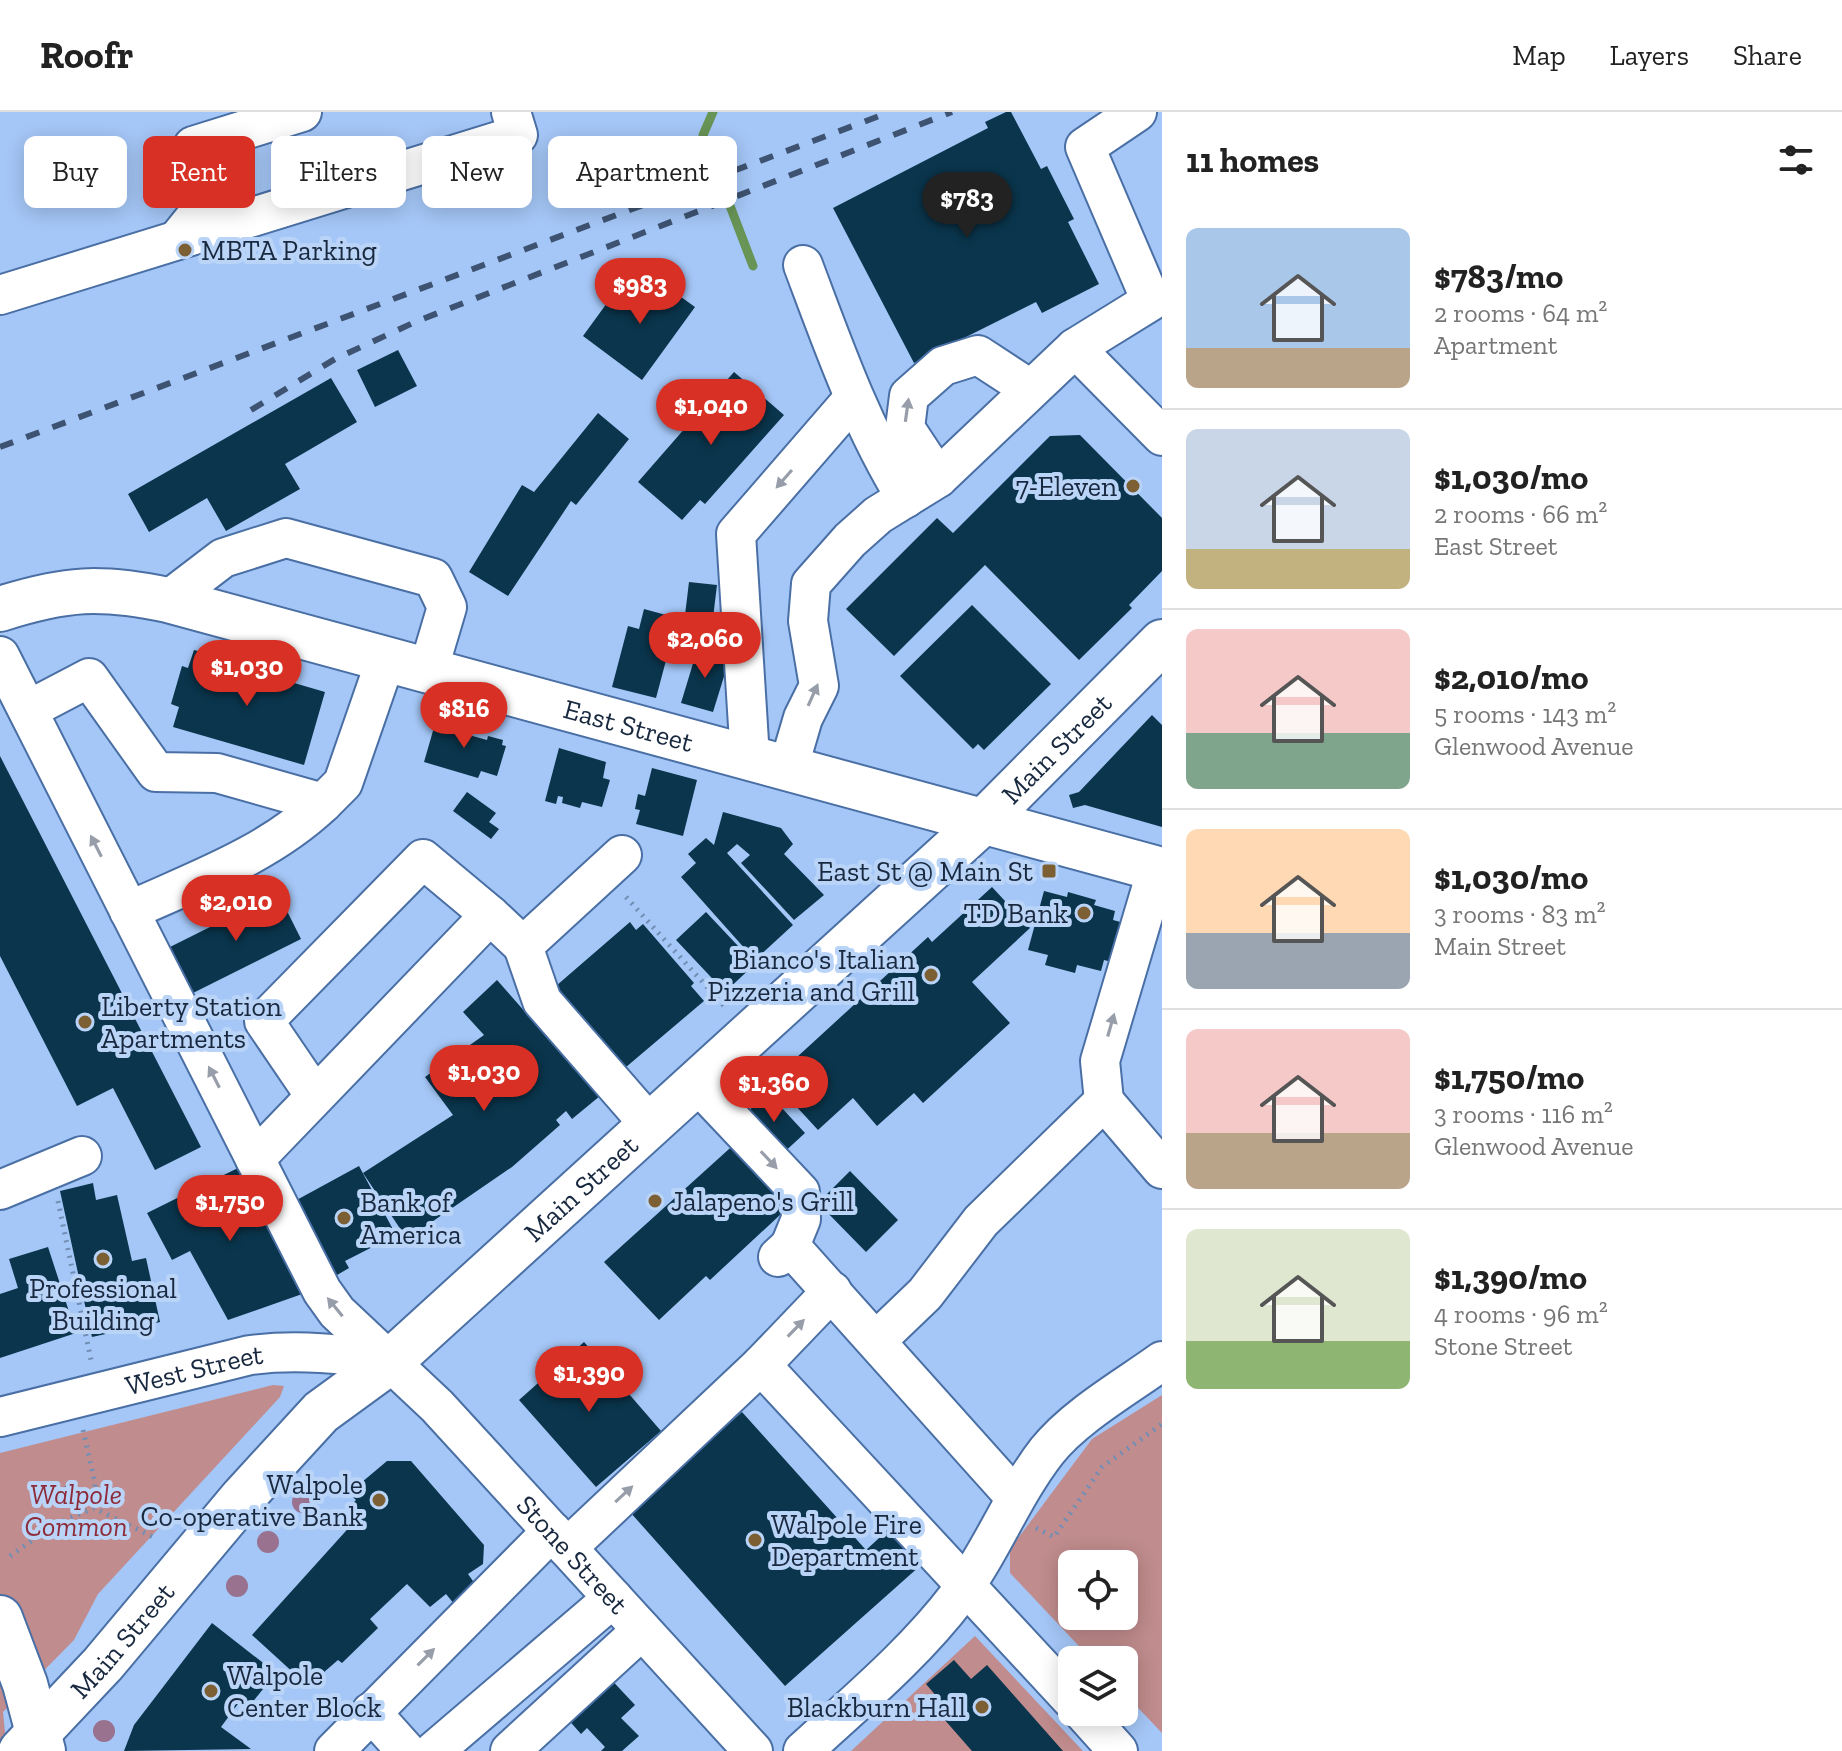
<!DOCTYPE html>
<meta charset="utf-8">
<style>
body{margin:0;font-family:"Zilla Slab",serif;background:#f6f6f6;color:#222;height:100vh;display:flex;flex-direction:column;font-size:30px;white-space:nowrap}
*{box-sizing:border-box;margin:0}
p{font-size:26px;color:#767676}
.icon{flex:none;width:44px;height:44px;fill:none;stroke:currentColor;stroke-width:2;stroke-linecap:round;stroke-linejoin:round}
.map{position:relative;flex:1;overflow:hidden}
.panel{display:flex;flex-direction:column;background:#fff;width:680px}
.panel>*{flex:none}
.hud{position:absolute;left:24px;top:24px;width:760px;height:72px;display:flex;gap:16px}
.buttons{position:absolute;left:1058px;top:1438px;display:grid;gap:16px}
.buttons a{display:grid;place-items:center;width:80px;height:80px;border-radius:12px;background:#fff;box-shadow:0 4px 20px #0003;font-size:40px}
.price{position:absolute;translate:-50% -68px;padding:0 18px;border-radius:28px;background:#d93025;color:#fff;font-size:26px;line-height:52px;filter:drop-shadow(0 2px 4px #0008)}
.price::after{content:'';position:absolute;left:50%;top:48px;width:24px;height:18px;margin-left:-12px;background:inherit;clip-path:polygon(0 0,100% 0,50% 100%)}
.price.selected{background:#222;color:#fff}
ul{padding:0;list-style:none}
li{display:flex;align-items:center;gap:24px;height:200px;padding:0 24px}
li+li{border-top:2px solid #e0e0e0}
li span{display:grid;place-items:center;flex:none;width:224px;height:160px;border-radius:12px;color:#555}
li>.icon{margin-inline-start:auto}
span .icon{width:96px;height:96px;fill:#fffc;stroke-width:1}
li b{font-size:34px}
h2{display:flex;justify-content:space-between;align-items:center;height:96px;padding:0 24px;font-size:34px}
.tag{padding:0 28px;border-radius:12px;background:#fff;box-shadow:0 4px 20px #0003;font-size:28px;line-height:72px}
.tag.selected{background:#d93025;color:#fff}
header{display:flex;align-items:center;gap:48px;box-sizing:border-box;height:112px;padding:0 40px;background:#fff;border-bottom:2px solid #e0e0e0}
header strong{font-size:38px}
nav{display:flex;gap:44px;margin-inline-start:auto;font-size:28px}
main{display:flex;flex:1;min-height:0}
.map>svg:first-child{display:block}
.green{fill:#c08c8d;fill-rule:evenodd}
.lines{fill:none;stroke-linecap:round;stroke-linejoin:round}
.stream{stroke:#689456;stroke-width:9}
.building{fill:#0a354c}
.minor-casing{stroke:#496fa5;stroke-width:42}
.major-casing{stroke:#496fa5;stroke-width:48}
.path{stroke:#738eb5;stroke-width:5;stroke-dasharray:2 6;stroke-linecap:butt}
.minor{stroke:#fff;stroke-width:38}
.major{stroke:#fff;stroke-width:44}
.rail{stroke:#3e5371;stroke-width:6;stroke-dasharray:14 14;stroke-linecap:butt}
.tree{fill:#98728e}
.oneway{fill:#979ea9}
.poi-dot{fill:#7c5f32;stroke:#bad4f8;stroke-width:3}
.labels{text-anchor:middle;stroke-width:8;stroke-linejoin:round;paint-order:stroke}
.poi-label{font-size:28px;fill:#18283f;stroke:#bad4f8;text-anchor:start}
.street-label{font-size:28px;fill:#18283f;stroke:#bad4f8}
.park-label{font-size:28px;font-style:italic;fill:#8d2c38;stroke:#bad4f8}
</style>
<header>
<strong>Roofr</strong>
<nav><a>Map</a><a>Layers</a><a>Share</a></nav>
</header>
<main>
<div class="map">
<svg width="1162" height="1639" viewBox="0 0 1162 1639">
<rect width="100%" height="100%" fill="#a5c7f7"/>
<!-- green -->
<path class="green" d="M273 1273 284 1274 280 1285 98 1482 74 1528 3 1600 7 1639H0V1341Z
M1162 1283V1621L1124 1581V1548H1092L1010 1461V1437L1092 1327ZM1072 1452H1124V1504H1072Z
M975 1524 1083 1639H851Z"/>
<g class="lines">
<!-- stream -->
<path class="stream" d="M713 0 703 23 753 154"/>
</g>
<!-- building -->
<path class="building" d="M1006 0H1011L1041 57 1047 54 1074 107 1068 110 1099 172 1042 201 1036 190 914 251 833 96 988 16 985 10Z
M649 162 695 195 642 268 583 224 615 180 628 190Z
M398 238 417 274 375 295 357 258Z
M734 260 784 303 705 392 700 388 682 408 638 370Z
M331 266 357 310 285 352 300 377 226 419 207 386 149 420 128 382Z
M598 301 629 327 576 393 571 389 508 484 469 460 522 373 534 380Z
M1080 323 1162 406V459L1129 493 1132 496 1079 548 985 453 894 544 846 497 937 406 953 421 1050 324Z
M689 470 717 473 713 506 685 503Z
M972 493 1051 572 984 638 978 632 973 637 900 564Z
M644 497 666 503 661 523 672 526 656 586 612 575 628 514 639 517Z
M698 535 730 545 713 600 681 591Z
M194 538 209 542 208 546 325 580 304 653 173 615 179 595 171 592 182 554 188 556Z
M1152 603 1162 613V715L1085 693 1073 696 1069 683 1079 680Z
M437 605 471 615 469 623 487 628 488 624 503 628 502 633 506 634 497 664 481 659 478 666 424 650Z
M559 636 606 650 603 666 610 668 602 695 582 690 580 696 562 691 563 685 558 684 556 692 545 689Z
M0 644 201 1035 155 1058 113 976 77 994 0 844Z
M652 656 697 668 683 724 636 712 640 698 635 697 638 682 645 684Z
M467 680 496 701 489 710 499 717 491 727 453 699Z
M723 700 781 716 793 732 784 742 824 783 794 808 741 751 750 743 737 732 727 741 793 813 755 848 681 765 696 751 688 742 706 726 714 733Z
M992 775 1030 816 972 870 1010 911 923 991 914 981 877 1014 853 986 818 1018 772 968 928 825 932 830Z
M1044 779 1067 785 1068 780 1096 788 1094 793 1115 799 1113 808 1135 814 1124 853 1104 848 1101 859 1077 853 1075 861 1045 853 1048 843 1028 838Z
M278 781 301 827 193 881 170 835Z
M706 800 755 852 725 880 676 828Z
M630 810 636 818 643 812 694 871 691 874 704 889 619 961 549 880Z
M497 868 555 934 562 928 606 979 572 1007 566 999 556 1008 560 1013 512 1055 407 1127 363 1061 453 1003 425 965 484 923 463 900Z
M768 981 805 1021 780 1044 743 1004Z
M739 1028 795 1089 710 1168 706 1164 659 1208 604 1150Z
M244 1053 305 1181 228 1208 190 1139 172 1148 147 1101Z
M359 1054 396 1123 345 1149 349 1156 332 1166 293 1090Z
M850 1059 898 1108 866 1140 818 1091Z
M93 1071 96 1088 117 1083 132 1149 146 1146 160 1210 92 1225 60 1079Z
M48 1135 76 1221 0 1246V1182L18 1176 9 1147Z
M584 1230 661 1319 596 1375 519 1288 546 1264 538 1254 553 1240 562 1250Z
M742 1300 866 1438 889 1417 921 1453 785 1574 630 1400Z
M387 1349H411L484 1433 483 1452 468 1462 480 1479 459 1498 446 1482 430 1495 407 1472 370 1507 378 1516 342 1551 338 1548 308 1574 252 1523 354 1410 344 1401 356 1388 349 1381Z
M66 1373 84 1383 76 1396 66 1390 69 1386 61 1381Z
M212 1511 276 1561 251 1592 243 1585 221 1615 251 1637 124 1639 134 1613Z
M954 1548 971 1567 987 1553 1063 1639H972L936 1598 943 1592 926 1572Z
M606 1562 635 1593 621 1606 639 1624 622 1639H601L605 1635 587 1616 581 1622 566 1605Z"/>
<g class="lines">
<!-- minor casing -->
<g class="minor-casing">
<g id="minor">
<path d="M177 128 197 103 207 76 193 34 302 0"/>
<path d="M803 153C833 233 861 313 906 386"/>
<path d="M0 183 518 23 511 0"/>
<path d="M1075 236 1162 324"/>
<path d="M938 366 905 316 909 284 943 254 978 243 1030 277"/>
<path d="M168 488 223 446 286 426 433 466 447 495 428 559"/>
<path id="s1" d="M0 544 322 1179 337 1200 437 1294 753 1639"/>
<path d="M28 598 89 566 156 660 217 661 323 691 343 671 386 547"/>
<path d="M750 646 736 422 853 287"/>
<path d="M788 657 803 606 819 574 808 509 811 472 850 428 878 403 938 366 1075 236 1151 189 1085 35 1137 0"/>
<path d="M129 799C197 768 268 743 323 691"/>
<path d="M523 834 542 889 650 1013"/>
<path d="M697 971 800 1080 801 1107 790 1134"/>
<path d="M315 984 264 909 423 747 490 803"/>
<path d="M1104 989 1100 949 1157 757"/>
<path d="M255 1047 490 803 523 834 622 743"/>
<path d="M0 1078 82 1044"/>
<path d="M778 1145 790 1134 1015 1385"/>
<path d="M877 1228 925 1182 981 1109 1104 989 1162 1057"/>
<path d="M761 1253 1072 1588"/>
<path id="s2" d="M0 1305 250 1243C299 1237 343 1242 391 1249"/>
<path d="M567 1436 761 1253 832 1179"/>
<path d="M371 1600 406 1639"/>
<path d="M1083 1600 1118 1639"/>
<path d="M334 1639 552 1419"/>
<path d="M434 1639 613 1486"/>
<path d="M510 1639 642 1518"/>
<path d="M803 1639C856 1590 914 1542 958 1484 992 1439 1012 1384 1047 1339 1075 1304 1126 1275 1162 1249"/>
</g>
</g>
<!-- major casing -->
<g class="major-casing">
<g id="major">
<path id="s3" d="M0 497C66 476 100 474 168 488L1162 758"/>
<path d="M0 1506 25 1572 43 1639"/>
<path id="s4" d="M21 1639 103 1552 243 1385 321 1300 391 1249 983 710 1162 530"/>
</g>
</g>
<!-- path -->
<path class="path" d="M626 785 726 896
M58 1089 91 1248
M83 1318 95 1371 94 1396
M1036 1416 1054 1425 1102 1355 1162 1312
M10 1444 54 1413 94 1396 155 1426"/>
<!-- minor -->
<use href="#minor" class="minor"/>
<!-- major -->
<use href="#major" class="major"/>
<!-- rail -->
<path class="rail" d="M251 298 335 247 415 210 952 0
M0 335 890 0"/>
</g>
<!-- trees -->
<g class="tree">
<circle cx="303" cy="1390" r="11"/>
<circle cx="268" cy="1430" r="11"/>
<circle cx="237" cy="1474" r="11"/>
<circle cx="104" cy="1619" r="11"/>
</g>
<!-- one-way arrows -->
<defs><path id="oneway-solid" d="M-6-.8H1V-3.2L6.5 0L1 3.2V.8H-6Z" transform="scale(2)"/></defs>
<g class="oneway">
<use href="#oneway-solid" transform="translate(907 298) rotate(-82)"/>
<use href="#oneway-solid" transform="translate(784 367) rotate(131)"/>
<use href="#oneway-solid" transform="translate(813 583) rotate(-66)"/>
<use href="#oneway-solid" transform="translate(96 734) rotate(-117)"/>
<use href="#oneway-solid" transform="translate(1111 913) rotate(-74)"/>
<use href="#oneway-solid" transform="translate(214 965) rotate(-117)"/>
<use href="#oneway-solid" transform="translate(769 1048) rotate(47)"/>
<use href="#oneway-solid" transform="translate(335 1195) rotate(-129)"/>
<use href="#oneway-solid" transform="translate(796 1216) rotate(-46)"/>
<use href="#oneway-solid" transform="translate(624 1382) rotate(-43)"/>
<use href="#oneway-solid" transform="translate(426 1545) rotate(-45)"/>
</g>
<!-- markers -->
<g class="poi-dot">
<circle cx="185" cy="138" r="8"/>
<circle cx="1133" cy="374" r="8"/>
<rect x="1041" y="751" width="16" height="16" rx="4"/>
<circle cx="1084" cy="801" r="8"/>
<circle cx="931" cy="863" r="8"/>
<circle cx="85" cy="910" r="8"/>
<circle cx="655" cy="1089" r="8"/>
<circle cx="344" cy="1106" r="8"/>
<circle cx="103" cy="1147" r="8"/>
<circle cx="379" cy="1388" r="8"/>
<circle cx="755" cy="1428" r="8"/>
<circle cx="211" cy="1579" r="8"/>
<circle cx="982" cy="1595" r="8"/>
</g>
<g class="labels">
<!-- poi labels -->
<g class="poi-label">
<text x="201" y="148">MBTA Parking</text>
<text x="1117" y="384" text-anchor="end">7-Eleven</text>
<text x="1033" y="769" text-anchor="end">East St @ Main St</text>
<text x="1068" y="811" text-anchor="end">TD Bank</text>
<text x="915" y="857" text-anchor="end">Bianco's Italian<tspan x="915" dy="32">Pizzeria and Grill</tspan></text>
<text x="101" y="904">Liberty Station<tspan x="101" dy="32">Apartments</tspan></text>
<text x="671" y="1099">Jalapeno's Grill</text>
<text x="360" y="1100">Bank of<tspan x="360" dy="32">America</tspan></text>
<text x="103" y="1186" text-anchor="middle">Professional<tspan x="103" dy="32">Building</tspan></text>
<text x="363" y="1382" text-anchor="end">Walpole<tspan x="363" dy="32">Co-operative Bank</tspan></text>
<text x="771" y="1422">Walpole Fire<tspan x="771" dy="32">Department</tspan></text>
<text x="227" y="1573">Walpole<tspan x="227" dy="32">Center Block</tspan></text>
<text x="966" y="1605" text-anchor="end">Blackburn Hall</text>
</g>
<!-- street labels -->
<g class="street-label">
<text dy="10" stroke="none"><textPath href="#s3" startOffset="648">East Street</textPath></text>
<text dy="10" stroke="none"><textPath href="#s4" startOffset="1444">Main Street</textPath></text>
<text dy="10" stroke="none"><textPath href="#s4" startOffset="796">Main Street</textPath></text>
<text dy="10" stroke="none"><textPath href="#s2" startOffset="200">West Street</textPath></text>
<text dy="10" stroke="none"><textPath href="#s1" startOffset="1076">Stone Street</textPath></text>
<text dy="10" stroke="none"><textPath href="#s4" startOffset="150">Main Street</textPath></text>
</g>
<!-- park labels -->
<g class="park-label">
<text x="76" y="1392">Walpole<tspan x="76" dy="32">Common</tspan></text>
</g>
</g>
</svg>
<div class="buttons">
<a><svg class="icon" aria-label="locate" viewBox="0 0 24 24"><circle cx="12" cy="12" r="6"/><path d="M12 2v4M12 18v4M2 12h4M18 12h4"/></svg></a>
<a><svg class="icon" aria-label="layers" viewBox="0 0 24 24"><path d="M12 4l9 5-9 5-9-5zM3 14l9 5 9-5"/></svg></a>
</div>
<b class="price selected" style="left:967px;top:128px">$783</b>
<b class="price" style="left:640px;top:214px">$983</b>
<b class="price" style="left:711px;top:335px">$1,040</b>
<b class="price" style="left:705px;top:568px">$2,060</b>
<b class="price" style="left:247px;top:596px">$1,030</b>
<b class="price" style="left:464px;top:638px">$816</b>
<b class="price" style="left:236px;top:831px">$2,010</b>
<b class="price" style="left:484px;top:1001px">$1,030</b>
<b class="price" style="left:774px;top:1012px">$1,360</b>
<b class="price" style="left:230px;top:1131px">$1,750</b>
<b class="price" style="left:589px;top:1302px">$1,390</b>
<div class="hud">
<a class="tag">Buy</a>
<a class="tag selected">Rent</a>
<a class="tag">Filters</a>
<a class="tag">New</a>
<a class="tag">Apartment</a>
</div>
</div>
<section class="panel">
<h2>11 homes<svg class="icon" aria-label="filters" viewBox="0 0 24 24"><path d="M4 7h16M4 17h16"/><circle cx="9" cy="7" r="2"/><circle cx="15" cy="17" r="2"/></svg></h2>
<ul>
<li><span style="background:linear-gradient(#a9c7e8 75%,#b9a48a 0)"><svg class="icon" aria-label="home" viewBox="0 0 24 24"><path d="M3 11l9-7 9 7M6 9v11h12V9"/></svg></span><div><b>$783/mo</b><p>2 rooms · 64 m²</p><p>Apartment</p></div></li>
<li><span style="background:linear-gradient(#c9d6e8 75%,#c2b280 0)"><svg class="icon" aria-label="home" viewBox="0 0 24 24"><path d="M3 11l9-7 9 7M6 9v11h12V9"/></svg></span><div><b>$1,030/mo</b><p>2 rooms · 66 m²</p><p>East Street</p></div></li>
<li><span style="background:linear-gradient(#f6c9c9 65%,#7fa58c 0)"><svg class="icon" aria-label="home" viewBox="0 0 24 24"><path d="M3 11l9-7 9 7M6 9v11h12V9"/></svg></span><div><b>$2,010/mo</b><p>5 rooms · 143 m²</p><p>Glenwood Avenue</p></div></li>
<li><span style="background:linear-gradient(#ffd9b3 65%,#9aa5b1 0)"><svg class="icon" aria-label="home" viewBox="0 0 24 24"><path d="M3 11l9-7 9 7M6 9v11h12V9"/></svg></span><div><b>$1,030/mo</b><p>3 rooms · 83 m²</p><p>Main Street</p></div></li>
<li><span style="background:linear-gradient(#f6c9c9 65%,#b9a48a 0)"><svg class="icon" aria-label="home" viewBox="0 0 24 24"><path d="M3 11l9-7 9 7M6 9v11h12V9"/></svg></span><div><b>$1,750/mo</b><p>3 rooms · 116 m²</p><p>Glenwood Avenue</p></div></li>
<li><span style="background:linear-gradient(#dfe7d0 70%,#8fb573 0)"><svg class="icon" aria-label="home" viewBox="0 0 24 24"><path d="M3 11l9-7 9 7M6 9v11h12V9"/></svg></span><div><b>$1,390/mo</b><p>4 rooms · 96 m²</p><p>Stone Street</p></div></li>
</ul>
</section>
</main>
